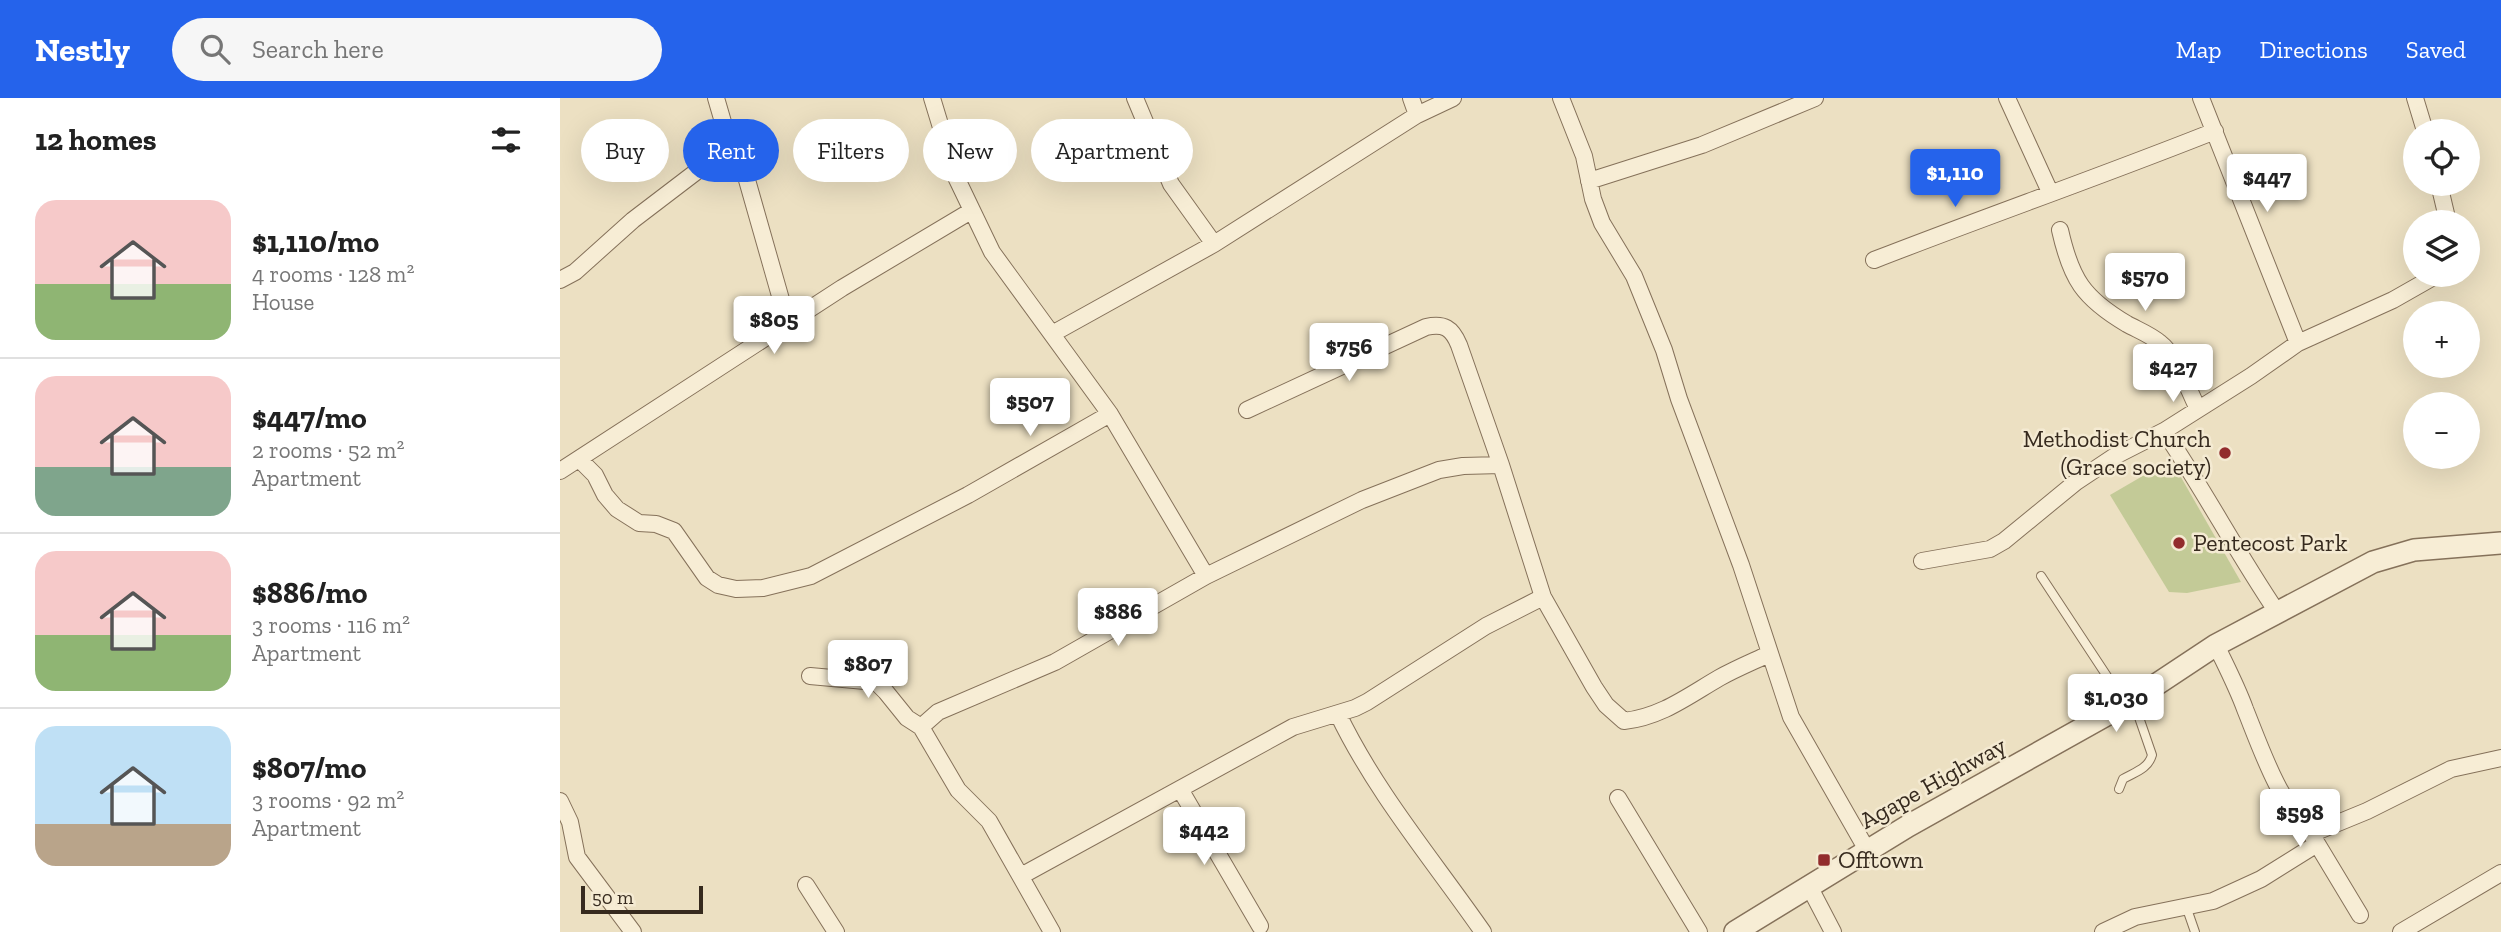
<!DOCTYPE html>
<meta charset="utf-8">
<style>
body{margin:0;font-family:"Zilla Slab",serif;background:#f6f6f6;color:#222;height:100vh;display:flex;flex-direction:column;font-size:26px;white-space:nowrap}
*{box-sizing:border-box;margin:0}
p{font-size:23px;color:#767676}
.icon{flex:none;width:38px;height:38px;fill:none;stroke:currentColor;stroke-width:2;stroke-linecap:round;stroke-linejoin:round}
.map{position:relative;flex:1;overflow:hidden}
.sheet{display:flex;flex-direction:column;background:#fff;width:560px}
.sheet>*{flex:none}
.guide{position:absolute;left:21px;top:21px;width:665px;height:63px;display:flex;gap:14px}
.buttons{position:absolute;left:1843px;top:21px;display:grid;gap:14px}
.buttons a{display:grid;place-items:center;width:77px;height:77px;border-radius:50%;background:#fff;box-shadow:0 7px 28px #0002;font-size:35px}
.scale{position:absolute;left:21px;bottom:18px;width:122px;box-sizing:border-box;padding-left:7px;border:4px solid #362a1e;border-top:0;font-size:19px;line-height:24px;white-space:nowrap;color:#362a1e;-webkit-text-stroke:5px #f4ead2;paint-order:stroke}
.price{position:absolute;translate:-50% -60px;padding:0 16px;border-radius:7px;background:#fff;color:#222;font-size:23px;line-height:46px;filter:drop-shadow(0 2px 4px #0008)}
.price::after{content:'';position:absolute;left:50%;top:42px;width:21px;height:16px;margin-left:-10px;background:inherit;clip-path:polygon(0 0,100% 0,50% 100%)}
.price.current{background:#2563eb;color:#fff}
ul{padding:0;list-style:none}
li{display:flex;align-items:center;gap:21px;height:175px;padding:0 35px}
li+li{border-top:2px solid #e0e0e0}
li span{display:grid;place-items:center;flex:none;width:196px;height:140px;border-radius:21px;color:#555}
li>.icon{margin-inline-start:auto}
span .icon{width:84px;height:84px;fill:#fffc;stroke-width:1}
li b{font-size:30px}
h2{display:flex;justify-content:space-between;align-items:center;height:84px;padding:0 35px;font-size:30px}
.pill{padding:0 24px;border-radius:32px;background:#fff;box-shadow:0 7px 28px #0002;font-size:24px;line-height:63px}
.pill.current{background:#2563eb;color:#fff}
header{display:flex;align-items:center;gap:42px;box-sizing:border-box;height:98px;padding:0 35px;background:#2563eb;color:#fff}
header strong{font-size:33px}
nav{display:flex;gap:38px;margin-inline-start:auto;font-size:24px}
.search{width:490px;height:63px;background:#f6f6f6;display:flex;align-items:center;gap:18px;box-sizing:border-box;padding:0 24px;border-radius:38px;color:#767676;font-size:26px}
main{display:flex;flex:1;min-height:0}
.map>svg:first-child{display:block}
.green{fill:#c3ca97}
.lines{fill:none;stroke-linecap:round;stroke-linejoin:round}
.service-casing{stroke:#85715a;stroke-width:10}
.minor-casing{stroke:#85715a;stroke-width:18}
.tertiary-casing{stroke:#85715a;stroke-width:24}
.service{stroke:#f7edd5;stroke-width:8}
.minor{stroke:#f7edd5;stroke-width:16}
.tertiary{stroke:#f7edd5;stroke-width:21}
.poi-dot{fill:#922c2c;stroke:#f4ead2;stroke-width:2.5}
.labels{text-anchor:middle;stroke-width:5;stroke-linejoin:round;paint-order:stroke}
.poi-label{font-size:24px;fill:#362a1e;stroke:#f4ead2;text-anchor:start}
.street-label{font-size:24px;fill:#362a1e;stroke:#f4ead2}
</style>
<header>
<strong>Nestly</strong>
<div class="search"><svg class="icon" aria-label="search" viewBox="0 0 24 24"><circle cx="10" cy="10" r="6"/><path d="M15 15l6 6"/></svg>Search here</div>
<nav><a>Map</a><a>Directions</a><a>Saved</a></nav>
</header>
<main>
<section class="sheet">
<h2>12 homes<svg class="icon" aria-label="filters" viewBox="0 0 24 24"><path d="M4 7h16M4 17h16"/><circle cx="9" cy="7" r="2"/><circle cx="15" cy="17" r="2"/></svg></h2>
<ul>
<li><span style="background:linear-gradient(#f6c9c9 60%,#8fb573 0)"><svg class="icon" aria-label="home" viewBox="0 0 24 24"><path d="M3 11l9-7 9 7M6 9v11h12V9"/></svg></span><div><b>$1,110/mo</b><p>4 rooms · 128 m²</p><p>House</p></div></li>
<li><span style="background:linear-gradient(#f6c9c9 65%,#7fa58c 0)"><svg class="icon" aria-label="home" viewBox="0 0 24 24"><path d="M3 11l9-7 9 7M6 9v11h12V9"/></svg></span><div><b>$447/mo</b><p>2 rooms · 52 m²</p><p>Apartment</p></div></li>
<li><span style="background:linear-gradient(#f6c9c9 60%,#8fb573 0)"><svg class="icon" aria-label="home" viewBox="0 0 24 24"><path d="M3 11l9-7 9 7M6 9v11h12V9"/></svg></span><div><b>$886/mo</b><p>3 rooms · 116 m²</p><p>Apartment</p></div></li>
<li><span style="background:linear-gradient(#bfe0f5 70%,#b9a48a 0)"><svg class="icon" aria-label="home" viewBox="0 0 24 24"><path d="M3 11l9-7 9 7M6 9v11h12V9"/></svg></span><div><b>$807/mo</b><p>3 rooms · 92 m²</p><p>Apartment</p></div></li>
</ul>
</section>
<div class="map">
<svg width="1941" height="834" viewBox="0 0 1941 834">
<rect width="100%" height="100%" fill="#ece0c2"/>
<!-- green -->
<path class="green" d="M1593 372 1618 374 1681 484 1627 495 1609 494 1550 397Z"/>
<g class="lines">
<!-- service casing -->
<g class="service-casing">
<path id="service" d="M1481 478 1564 604
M1559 691 1563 681C1575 674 1588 671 1592 657L1573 602
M1626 808 1635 834"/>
</g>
<!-- minor casing -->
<g class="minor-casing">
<path id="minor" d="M156 0 170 48 185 75 228 226
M372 0 396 79 432 154 550 316 646 478
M575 0 611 86 654 146
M851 0 857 17
M1001 0 1024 58 1033 101 1042 125 1074 178 1104 252 1119 301 1181 467 1231 619 1307 752
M1447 0 1490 94
M1641 0 1738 245
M1855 0 1865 33
M1029 83 1142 47 1255 0
M1879 86 1888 124
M1500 132C1511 181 1523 200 1567 226 1578 232 1591 237 1600 245 1616 257 1629 293 1638 311
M1314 162C1427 118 1542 78 1655 33
M0 182 15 174 73 122 170 48
M492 236 654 146 857 17 893 0
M687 312 866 229C884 225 892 230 899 247L941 367 983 499 1034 589 1046 607 1064 623C1101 619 1128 598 1159 580 1175 571 1192 564 1209 556
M1604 333C1644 392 1677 455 1717 514
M20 362 35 377 45 397 57 411 79 425 96 426 114 433 147 480 158 487 176 491 203 490 251 478 408 397 550 316
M0 373 282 190 411 113
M1362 463 1430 451 1444 443 1516 384 1555 358 1604 333 1691 278 1738 245 1833 202 1877 177
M1656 547C1666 568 1677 589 1685 611 1703 656 1718 701 1751 736L1807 713 1891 671 1941 660
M250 578 316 584 326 594 347 620 361 629
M778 616C816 695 873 762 923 834
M620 691 700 828
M1058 700 1139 834
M0 703 10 724 17 759 73 834
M1753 739 1800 817
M461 778 733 629 795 610 807 604 926 528 983 499
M246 787 276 834
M1249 788 1273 834
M492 834 429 723 398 692 361 629 378 614 495 564 646 478 802 402 879 372 903 368 941 367
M1543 834 1575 819 1653 803 1701 781 1757 746
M1841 834 1941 775"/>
</g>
<!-- tertiary casing -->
<g class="tertiary-casing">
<path id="tertiary" d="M1175 834 1348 728 1573 602 1656 547 1813 464 1854 452 1941 445"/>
</g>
<!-- service -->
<use href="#service" class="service"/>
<!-- minor -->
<use href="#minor" class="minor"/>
<!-- tertiary -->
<use href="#tertiary" class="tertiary"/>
</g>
<!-- markers -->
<g class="poi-dot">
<circle cx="1665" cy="355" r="7"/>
<circle cx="1619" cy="445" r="7"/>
<rect x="1257" y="755" width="14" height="14" rx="3.5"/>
</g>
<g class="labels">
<!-- poi labels -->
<g class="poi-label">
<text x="1651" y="349" text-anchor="end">Methodist Church<tspan x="1651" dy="28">(Grace society)</tspan></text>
<text x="1633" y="453">Pentecost Park</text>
<text x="1278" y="770">Offtown</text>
</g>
<!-- street labels -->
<g class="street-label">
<text transform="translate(1373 685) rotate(-29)" y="8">Agape Highway</text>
</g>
</g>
</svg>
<div class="buttons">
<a><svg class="icon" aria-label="locate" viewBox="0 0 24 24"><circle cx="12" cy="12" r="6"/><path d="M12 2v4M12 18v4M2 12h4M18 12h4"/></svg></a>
<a><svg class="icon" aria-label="layers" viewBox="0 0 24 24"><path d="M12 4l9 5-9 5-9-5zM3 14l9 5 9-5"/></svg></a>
<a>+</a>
<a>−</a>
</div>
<div class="scale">50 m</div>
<b class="price current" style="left:1395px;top:111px">$1,110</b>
<b class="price" style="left:1707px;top:116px">$447</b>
<b class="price" style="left:1585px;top:215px">$570</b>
<b class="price" style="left:214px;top:258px">$805</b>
<b class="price" style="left:789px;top:285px">$756</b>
<b class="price" style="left:1613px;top:306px">$427</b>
<b class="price" style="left:470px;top:340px">$507</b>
<b class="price" style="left:558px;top:550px">$886</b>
<b class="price" style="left:308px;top:602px">$807</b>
<b class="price" style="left:1556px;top:636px">$1,030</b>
<b class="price" style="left:1740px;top:751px">$598</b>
<b class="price" style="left:644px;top:769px">$442</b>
<div class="guide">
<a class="pill">Buy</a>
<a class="pill current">Rent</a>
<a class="pill">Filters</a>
<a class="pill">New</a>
<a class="pill">Apartment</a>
</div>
</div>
</main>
